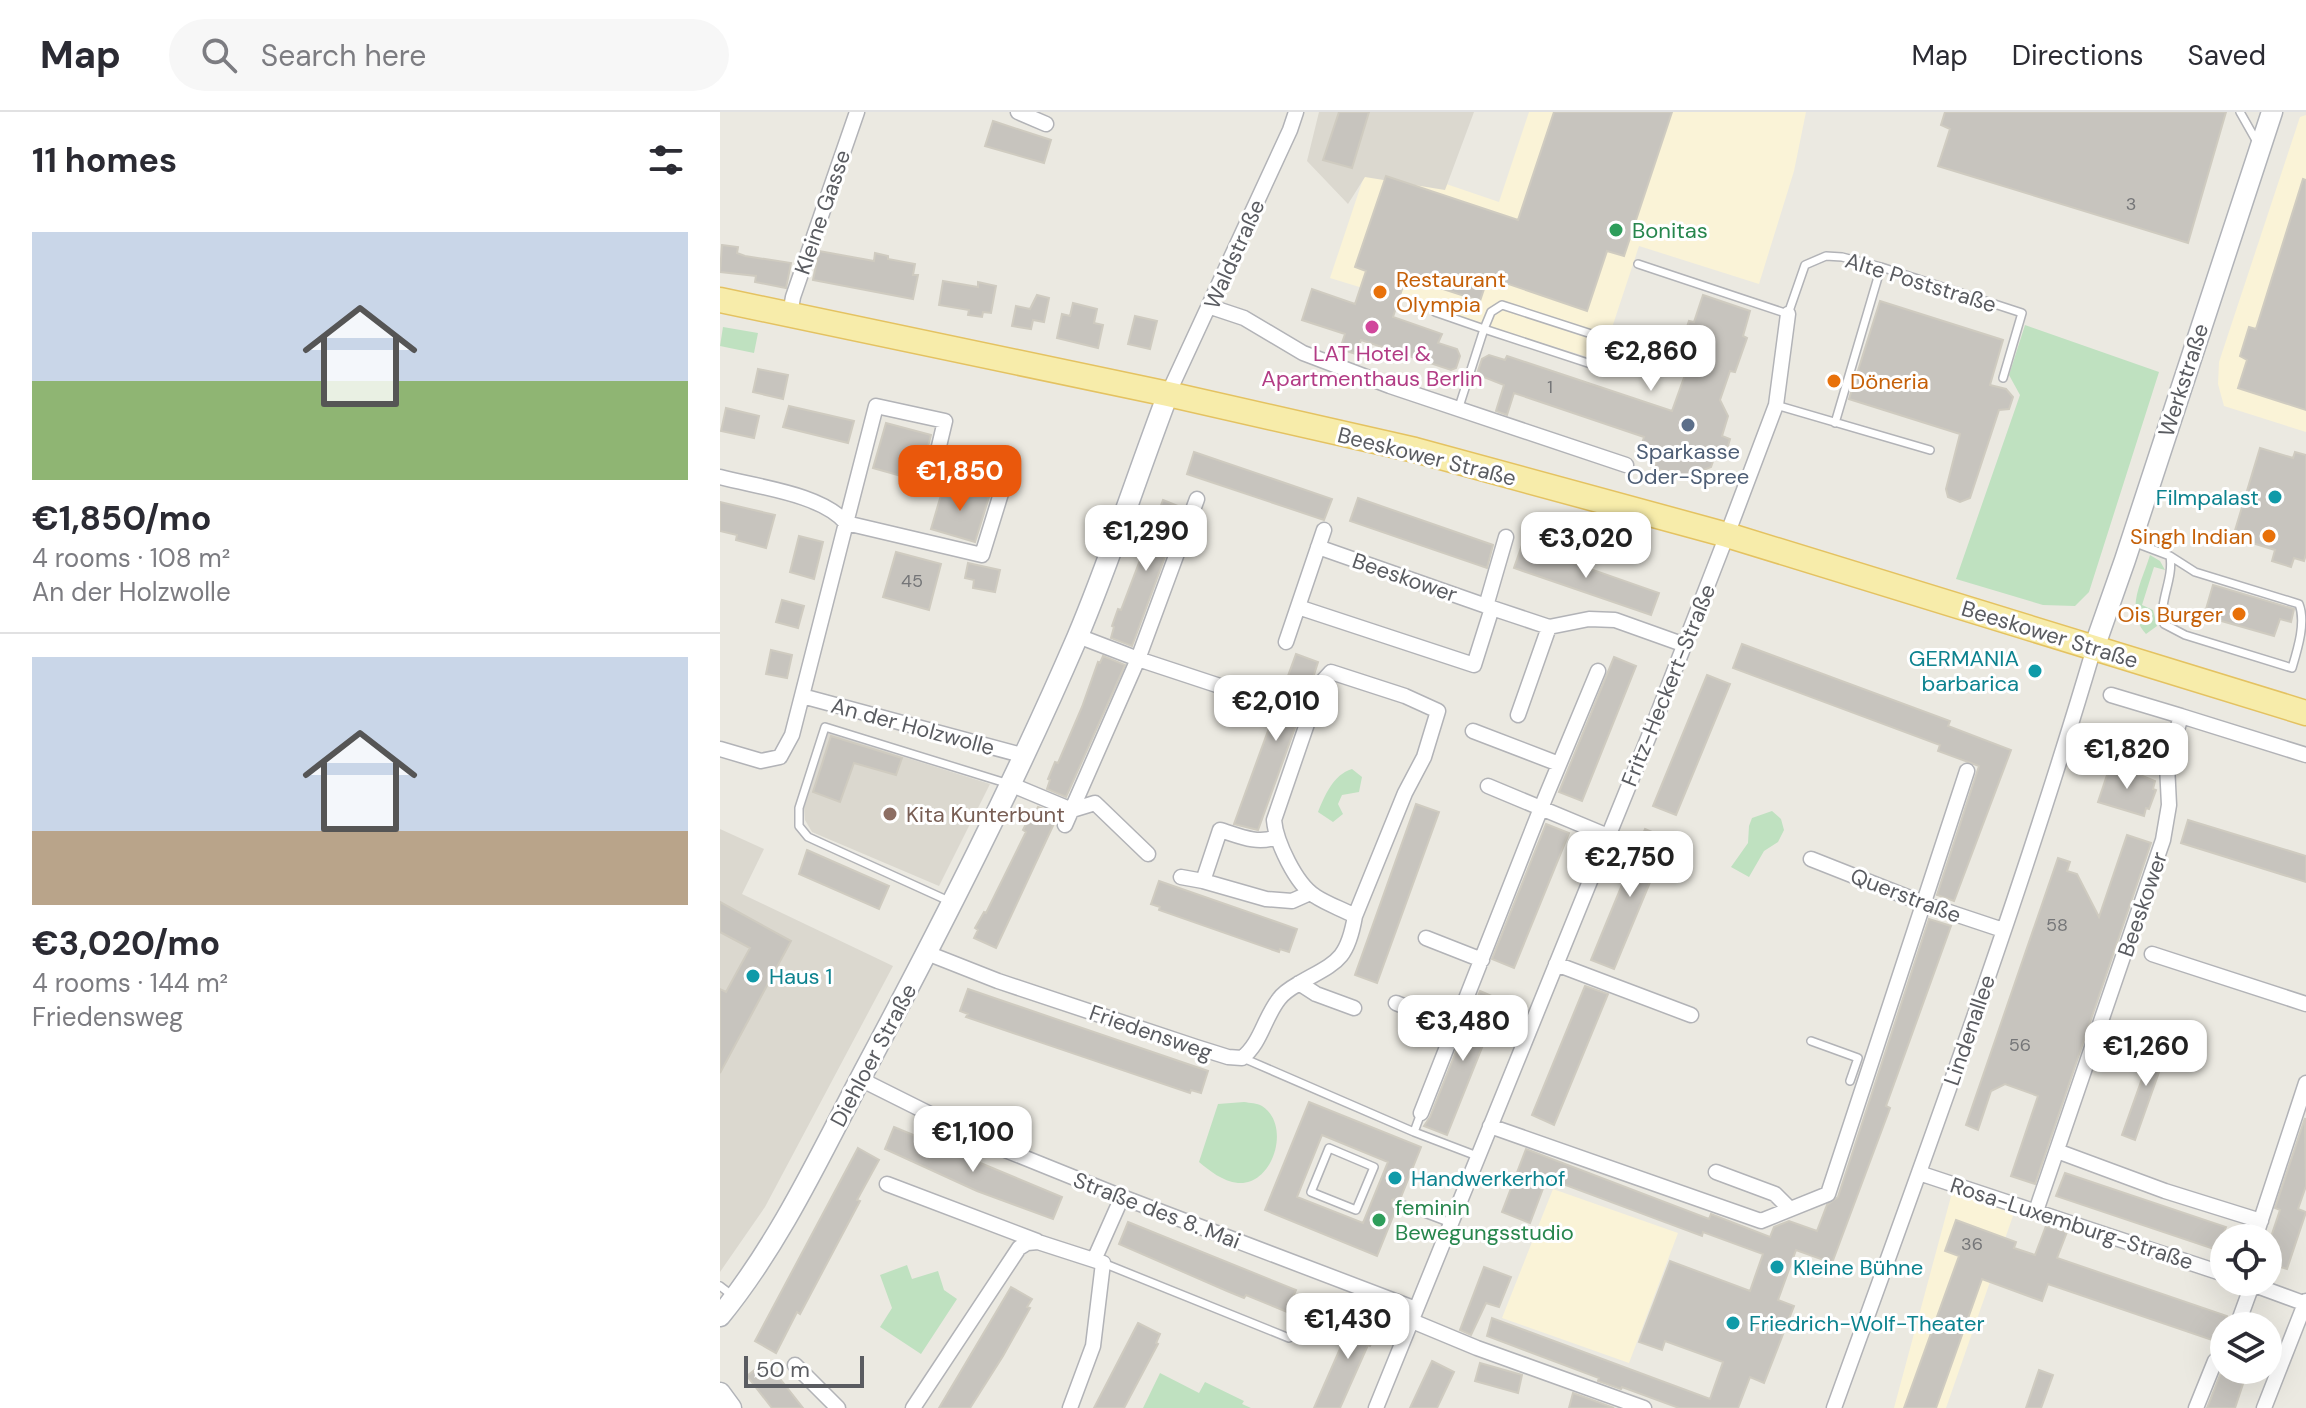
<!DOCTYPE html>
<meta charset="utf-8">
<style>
body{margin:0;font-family:"DM Sans",sans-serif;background:#f7f7f7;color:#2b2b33;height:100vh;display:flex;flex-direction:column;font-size:30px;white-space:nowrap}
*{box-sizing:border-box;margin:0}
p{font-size:26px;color:#7c7c81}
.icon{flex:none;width:44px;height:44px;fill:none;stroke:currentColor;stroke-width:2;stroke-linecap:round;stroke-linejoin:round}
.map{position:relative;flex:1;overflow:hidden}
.side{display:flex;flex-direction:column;background:#fff;width:720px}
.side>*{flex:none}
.fabs{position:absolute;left:1490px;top:1112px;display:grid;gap:16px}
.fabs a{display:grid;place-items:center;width:72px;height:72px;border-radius:50%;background:#fff;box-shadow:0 8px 32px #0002;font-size:40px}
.scale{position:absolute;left:24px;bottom:20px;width:120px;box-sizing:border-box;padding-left:8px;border:4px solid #5a5c61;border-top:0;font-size:22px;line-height:28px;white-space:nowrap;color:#5a5c61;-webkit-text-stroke:6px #fff;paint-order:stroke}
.price{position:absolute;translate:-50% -68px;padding:0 18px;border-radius:16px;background:#fff;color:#222;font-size:26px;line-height:52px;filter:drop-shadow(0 2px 4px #0008)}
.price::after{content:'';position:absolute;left:50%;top:48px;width:24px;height:18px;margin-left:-12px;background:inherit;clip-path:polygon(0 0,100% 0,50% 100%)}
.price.active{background:#ea580c;color:#fff}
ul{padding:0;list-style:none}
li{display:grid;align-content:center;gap:16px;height:424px;padding:0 32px}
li+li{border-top:2px solid #e1e1e2}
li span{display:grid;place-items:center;height:248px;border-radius:0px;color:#555}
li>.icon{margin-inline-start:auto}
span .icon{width:144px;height:144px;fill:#fffc;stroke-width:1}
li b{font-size:34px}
h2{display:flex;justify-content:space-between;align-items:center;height:96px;padding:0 32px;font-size:34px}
header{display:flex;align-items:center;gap:48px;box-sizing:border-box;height:112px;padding:0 40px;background:#fff;border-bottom:2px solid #e1e1e2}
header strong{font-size:38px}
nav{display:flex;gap:44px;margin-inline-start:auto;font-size:28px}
.search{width:560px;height:72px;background:#f7f7f7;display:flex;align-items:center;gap:20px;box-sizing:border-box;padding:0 28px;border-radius:44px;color:#7c7c81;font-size:30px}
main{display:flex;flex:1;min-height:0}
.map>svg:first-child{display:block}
.commercial{fill:#faf3d7}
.education{fill:#dbd8cf}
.green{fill:#bfe1c0}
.building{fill:#c7c4be;stroke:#cfcbc0;stroke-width:2;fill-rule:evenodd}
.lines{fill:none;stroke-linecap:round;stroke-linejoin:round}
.lane-casing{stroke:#b2b3b7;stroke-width:10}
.street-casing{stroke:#b2b3b7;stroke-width:17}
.secondary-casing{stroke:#b1b3b8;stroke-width:23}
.primary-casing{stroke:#e4c261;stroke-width:27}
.lane{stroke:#fff;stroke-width:7}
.street{stroke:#fff;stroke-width:14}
.secondary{stroke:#fff;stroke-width:20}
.primary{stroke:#f7ecaa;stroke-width:24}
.leisure-dot{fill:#2e9e5b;stroke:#fff;stroke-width:3}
.food-dot{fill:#e8710a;stroke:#fff;stroke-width:3}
.hotel-dot{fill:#d1479c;stroke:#fff;stroke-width:3}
.service-dot{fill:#5c6f8a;stroke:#fff;stroke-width:3}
.culture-dot{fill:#0f9aa8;stroke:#fff;stroke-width:3}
.education-dot{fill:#8d6e63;stroke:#fff;stroke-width:3}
.labels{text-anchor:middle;stroke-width:6;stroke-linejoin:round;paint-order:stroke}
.number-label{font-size:18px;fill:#757678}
.street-label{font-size:22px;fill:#5a5c61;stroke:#fff}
.leisure-label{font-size:22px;fill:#27864d;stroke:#fff;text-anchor:start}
.food-label{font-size:22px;fill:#c56008;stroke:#fff;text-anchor:start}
.hotel-label{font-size:22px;fill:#b23c85;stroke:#fff}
.service-label{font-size:22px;fill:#4e5e75;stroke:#fff}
.culture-label{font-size:22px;fill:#0d838f;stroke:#fff;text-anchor:start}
.education-label{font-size:22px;fill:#785e54;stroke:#fff;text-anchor:start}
</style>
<header>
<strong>Map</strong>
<div class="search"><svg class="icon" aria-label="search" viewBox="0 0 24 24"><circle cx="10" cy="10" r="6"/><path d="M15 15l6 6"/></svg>Search here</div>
<nav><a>Map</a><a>Directions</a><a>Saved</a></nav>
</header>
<main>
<section class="side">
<h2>11 homes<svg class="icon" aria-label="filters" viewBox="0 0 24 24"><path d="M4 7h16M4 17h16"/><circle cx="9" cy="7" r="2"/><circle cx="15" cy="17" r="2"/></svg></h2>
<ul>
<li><span style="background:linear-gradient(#c9d6e8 60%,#8fb573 0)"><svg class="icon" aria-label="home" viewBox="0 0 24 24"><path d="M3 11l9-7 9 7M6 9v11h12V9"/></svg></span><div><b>€1,850/mo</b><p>4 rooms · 108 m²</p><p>An der Holzwolle</p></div></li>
<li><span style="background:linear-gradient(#c9d6e8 70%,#b9a48a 0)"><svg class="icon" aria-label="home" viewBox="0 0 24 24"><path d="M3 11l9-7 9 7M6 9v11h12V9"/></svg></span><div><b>€3,020/mo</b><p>4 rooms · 144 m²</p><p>Friedensweg</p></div></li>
</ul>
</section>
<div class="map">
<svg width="1586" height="1296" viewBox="0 0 1586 1296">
<rect width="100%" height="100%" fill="#ebe9e1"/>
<!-- commercial -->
<path class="commercial" d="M809 0H1086L1074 59 1039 172 919 134 881 249 610 166 650 46 779 90Z
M1586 3V320L1504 294 1498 272 1499 250 1580 5Z
M833 1077 958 1121 909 1251 782 1206Z
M1233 1077 1294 1101 1226 1296H1174Z"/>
<!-- education -->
<path class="education" d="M599 0H754L725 78 645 65 628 92 587 49Z
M108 621 270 672 219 774 92 720 85 708 84 696Z
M0 717 44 737 22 782 173 854 45 1095 0 1160Z"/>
<!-- green -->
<path class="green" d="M1305 213 1439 260 1369 480 1355 494 1323 493 1236 467 1300 283 1289 263Z
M3 215 38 221 34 241 0 234Z
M1430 443 1440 449 1445 458 1434 455 1422 493 1433 498 1437 514 1426 522C1404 498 1422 470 1430 443Z
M632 657 642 665 639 680 622 683 618 692 623 702 613 710 598 700C605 683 613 663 632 657Z
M1052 699 1061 707 1064 718 1058 730 1044 739 1029 765 1011 755 1028 731 1029 714 1032 706Z
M524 990C530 991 537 991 542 994 572 1013 553 1074 518 1071 502 1069 490 1059 479 1050L498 992Z
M187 1153 192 1167 218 1159 224 1178 237 1187 201 1242 160 1215 172 1196 160 1163Z
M440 1261 479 1281 485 1270 524 1289 522 1292 531 1296H423Z"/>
<!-- building -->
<path class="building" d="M619 0H649L632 56 603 48Z
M834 0H952L904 144 887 139 867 199 768 165 760 189 686 165 673 205 722 222 718 231 737 237 740 244 736 256 731 258 641 228 636 242 620 237 625 222 582 208 592 177 635 192 646 159 635 155 666 64 798 108Z
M1225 0H1506L1468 131 1218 54 1230 17 1221 13Z
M273 9 331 28 324 51 265 34Z
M1583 67 1586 68V298L1518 276 1527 248 1520 244 1529 215 1536 217Z
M2 133 18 135 17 141 25 144 71 151 66 176 35 170 36 164 0 160Z
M99 139 154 149 155 141 168 144V147L195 152 193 163H198L193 187 93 168Z
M223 169 258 175V170L276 174 271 201 263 200 262 205 248 203 249 198 219 193Z
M317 183 329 186 324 210 313 208 311 217 292 214 296 194 310 197Z
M983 183 1030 199 1023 224 1027 226 1015 260 1010 259 1000 288 1008 304 1002 324 1010 327 1005 344 996 341 991 355 964 366 934 356 939 341 921 335 924 325 794 281 787 303 776 299 784 273 761 264 758 259 762 247 769 243 785 248 787 244 952 299 966 260 960 258 963 244 958 241 969 209 974 210Z
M1160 189 1283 228 1270 273 1286 277 1293 285 1289 297 1279 298 1250 386 1240 390 1228 385 1226 377 1240 322 1129 287Z
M353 191 377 197 374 211 383 213 378 236 337 226 342 202 350 204Z
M415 204 437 209 430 237 408 232Z
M38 257 68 263 63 287 33 280Z
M69 294 134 309 128 331 63 315Z
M6 296 39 304 34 326 1 319Z
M166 311 211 323 199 369 153 356Z
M1540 336 1573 346 1575 340 1586 343V442L1584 449 1574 446 1571 455 1552 449 1555 438 1513 425Z
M474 340 612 387 604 408 467 362Z
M224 373 269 385 255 430 211 417Z
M638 386 773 433 767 456 630 409Z
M443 388 463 396 412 534 391 526 394 515 392 514 398 497 401 498 433 414 430 413 437 395 440 396Z
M0 390 55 403 46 436 16 428 17 423 0 419Z
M79 424 103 430 94 467 70 460Z
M802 433 939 481 931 503 794 456Z
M176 440 221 452 209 498 163 485Z
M248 451 280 458 275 480 253 476 254 468 245 466Z
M1493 473 1574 497 1571 510 1560 507 1554 524 1484 504Z
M62 488 84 494 78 516 56 510Z
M1022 532 1230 609 1228 614 1291 638 1234 789 1217 783 1259 654 1218 639 1220 633 1013 556Z
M51 538 72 543 67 566 46 562Z
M576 542 598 550 593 566 538 718 514 712Z
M383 544 405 553 346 685 327 677 330 668 328 667 335 650 338 651 362 595 378 550 380 551Z
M894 545 916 554 862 689 839 680Z
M987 563 1010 572 956 703 933 694Z
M111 624 182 646 176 663 134 651 120 690 93 680Z
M1391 651 1435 669 1433 677 1436 678 1429 697 1426 696 1424 704 1378 690Z
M696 692 719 700 657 871 635 863Z
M318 695 338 703 276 836 254 826 258 818 255 816 264 800 266 801 306 720 303 718 311 702 314 703Z
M1468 708 1586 744V770L1461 731Z
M826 712 849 721 794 856 772 847Z
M925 717 948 727 894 857 871 848Z
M1407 723 1431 731 1315 1072 1291 1064 1318 984 1285 972 1271 979 1258 1018 1246 1013 1338 746 1350 750 1347 759 1357 762 1379 805Z
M87 738 169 774 159 797 79 762Z
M439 769 577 817 569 840 560 837 559 840 439 798 440 795 431 792Z
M0 790 71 829 0 961V877L6 880 30 836 0 820Z
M1209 807 1231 814 1166 994 1170 996 1112 1151 1076 1138 1058 1188 1074 1194 1044 1271 1030 1265 1018 1296H959L902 1275 901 1277 878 1269 879 1266 767 1224 772 1206 990 1287 1003 1250 945 1229 942 1238 919 1230 950 1149 1030 1179 1043 1142 983 1120 982 1124 827 1066 810 1111 782 1100 806 1037 989 1107 991 1102 1050 1125 1054 1115 1069 1109 1097 1119 1107 1093 1118 1085Z
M865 874 888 882 834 1013 812 1003Z
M248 877 488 959 481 981 471 978 470 981 246 905 248 902 240 899Z
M760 879 781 888 727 1023 704 1014 710 1005Z
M1437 925 1450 929 1415 1028 1402 1023Z
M589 990 701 1035 681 1085 672 1088V1093L676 1097 657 1144 545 1098ZM602 1023 668 1050 643 1111 577 1085Z
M1585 1006 1586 1074 1578 1097 1586 1100 1567 1157 1548 1151V1134L1560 1098 1555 1096Z
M174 1015 342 1085 333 1107 257 1079 165 1037Z
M138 1036 159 1048 137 1088 140 1089 131 1106 80 1202 77 1200 56 1241 35 1229Z
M1345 1061 1506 1115 1497 1138 1336 1084Z
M1236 1108 1296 1130 1294 1136 1315 1143 1326 1114 1347 1120 1337 1146 1507 1204 1498 1230 1328 1172 1322 1189 1262 1167 1216 1296H1184L1239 1144 1225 1139Z
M408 1110 576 1178 567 1200 526 1183 524 1186 507 1179 399 1132Z
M764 1155 791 1165 779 1195 766 1191 751 1223 740 1218Z
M291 1175 312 1187 307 1195 310 1196 283 1244 250 1296H219Z
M637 1198 659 1207 655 1216 658 1217 650 1234 648 1233 620 1296H594Z
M418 1211 440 1222 436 1231 438 1232 404 1296H374Z
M46 1249 83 1296H52L27 1264Z
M712 1249 734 1260 717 1296H690Z
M760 1251 802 1263 798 1281 755 1269Z
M1319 1258 1333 1263 1321 1296H1306Z
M1502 1258 1527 1260 1515 1296H1487Z
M853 1281 894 1296H849Z"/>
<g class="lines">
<!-- lane casing -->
<g class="lane-casing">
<path id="lane" d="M1520 0 1537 30
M918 152 1068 202 1085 153 1106 144 1122 145 1161 155 1302 201 1283 266
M715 200 764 217 771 200 782 193 893 229
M1056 293 1210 338
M738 298 764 217 883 256
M1115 311 1161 155
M1413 430 1450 444C1454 468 1438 489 1444 512L1465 523 1572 556C1578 536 1586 510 1579 492L1475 460 1450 444
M231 790 88 725 79 714V696L105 615 289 672
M1091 929 1138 946 1130 969
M523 946 694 1020
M701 1001 694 1020 757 1044
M609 1036 654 1055 636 1098 591 1080Z
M678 1091 731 1111
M383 1151 569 1226
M0 1174 13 1184"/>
</g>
<!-- street casing -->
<g class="street-casing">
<path id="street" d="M298 0 326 12
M491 195 524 206 583 241 670 274 906 353
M70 202 73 185 137 0
M448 282 570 18 576 0
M156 294 225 309 215 351 268 365 283 375 262 443 126 411Z
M0 365C37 375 102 382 126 411L72 623 60 645 41 649 0 637
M598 435 772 496
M766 494 786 425
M578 495 754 553 772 496 829 515 869 507 895 508 965 533
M358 524 418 547 477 387
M566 530 604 418
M1391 583 1461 604
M82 584 305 644
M798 603 829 515
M753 619 839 652
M1376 629 1447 653
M292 673 352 698 375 691 428 742
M768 674 888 724
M345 713 418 547 518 580
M556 725C537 733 517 723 500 718L483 769 546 787 572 789 590 781
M1091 747 1205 792 1283 818
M461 765 483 769
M706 826 762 848
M207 841 278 869 476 935 508 945 522 946C541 931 544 906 559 887 564 880 571 876 578 872 616 850 627 850 635 804L685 681 704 645 718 599 685 584 611 560 601 571 554 708C556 730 576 772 595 784 607 792 622 797 635 804
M1432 842 1586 892
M836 852 971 903
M579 871 596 882 634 896
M676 891 736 915
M140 967 268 1031 402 1085 696 1197
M701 1001 821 696 878 559
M770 1014 1041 1109 1108 1082 1247 659
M1337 1039 1445 1079 1541 1109
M996 1060 1055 1082 1070 1097
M1199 1061 1504 1162
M167 1072 317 1129
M1316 1099 1443 728 1449 693 1447 653 1461 604 1586 643
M1535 1126 1586 971
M374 1148 402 1085
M1526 1170 1586 1192
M692 1209 757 1236 924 1296
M1517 1214 1532 1173
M75 1253 118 1296
M193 1296 299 1136 307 1131 318 1130 383 1151 373 1234 350 1296
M656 1296 931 619 1007 423 1056 293 1068 202
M1114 1296C1205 1044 1298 793 1374 536
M1476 1296 1495 1249 1504 1241
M1544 1296 1586 1189"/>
</g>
<!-- secondary casing -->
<g class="secondary-casing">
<path id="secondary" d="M1374 536 1405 448 1552 0
M0 1204C61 1129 102 1039 147 954 222 813 294 672 357 526 391 446 417 363 448 282
M0 1281 11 1296"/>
</g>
<!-- primary casing -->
<g class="primary-casing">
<path id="primary" d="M0 188 448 282 695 338 1007 423 1586 601"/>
</g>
<!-- lane -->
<use href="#lane" class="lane"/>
<!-- street -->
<use href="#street" class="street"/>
<!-- secondary -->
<use href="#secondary" class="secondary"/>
<!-- primary -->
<use href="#primary" class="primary"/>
</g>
<!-- markers -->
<g class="leisure-dot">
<circle cx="896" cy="118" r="8"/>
<circle cx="659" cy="1108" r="8"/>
</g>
<g class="food-dot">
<circle cx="660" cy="180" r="8"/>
<circle cx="1114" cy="269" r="8"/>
<circle cx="1549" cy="424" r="8"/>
<circle cx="1519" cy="502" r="8"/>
</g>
<circle class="hotel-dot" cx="652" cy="215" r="8"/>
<circle class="service-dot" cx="968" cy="313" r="8"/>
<g class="culture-dot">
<circle cx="1555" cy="385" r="8"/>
<circle cx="1315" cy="559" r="8"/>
<circle cx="33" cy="864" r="8"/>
<circle cx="675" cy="1066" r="8"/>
<circle cx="1057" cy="1155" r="8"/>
<circle cx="1013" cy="1211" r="8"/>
</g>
<circle class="education-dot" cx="170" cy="702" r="8"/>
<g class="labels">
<!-- number labels -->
<g class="number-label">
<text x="1411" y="98">3</text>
<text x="830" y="281">1</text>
<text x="192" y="475">45</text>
<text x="1337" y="819">58</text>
<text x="1300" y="939">56</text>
<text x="1252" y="1138">36</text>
</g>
<!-- street labels -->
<g class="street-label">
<text transform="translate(102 100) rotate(-71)" y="8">Kleine Gasse</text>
<text transform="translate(514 142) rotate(-66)" y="8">Waldstraße</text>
<text transform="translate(1201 170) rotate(17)" y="8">Alte Poststraße</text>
<text transform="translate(1463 268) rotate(-72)" y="8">Werkstraße</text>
<text transform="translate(707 344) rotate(14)" y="8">Beeskower Straße</text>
<text transform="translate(685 465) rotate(19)" y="8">Beeskower</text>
<text transform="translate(1330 522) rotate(17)" y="8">Beeskower Straße</text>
<text transform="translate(948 573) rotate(-68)" y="8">Fritz-Heckert-Straße</text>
<text transform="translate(193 614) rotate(15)" y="8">An der Holzwolle</text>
<text transform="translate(1186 783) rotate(21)" y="8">Querstraße</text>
<text transform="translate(1422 792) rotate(-71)" y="8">Beeskower</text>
<text transform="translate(1249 918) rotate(-71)" y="8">Lindenallee</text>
<text transform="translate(431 920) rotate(19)" y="8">Friedensweg</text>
<text transform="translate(153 943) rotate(-62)" y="8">Diehloer Straße</text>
<text transform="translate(437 1098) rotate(21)" y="8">Straße des 8. Mai</text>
<text transform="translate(1352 1111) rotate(18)" y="8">Rosa-Luxemburg-Straße</text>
</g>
<!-- leisure labels -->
<g class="leisure-label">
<text x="912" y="126">Bonitas</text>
<text x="675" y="1103">feminin<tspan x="675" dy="25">Bewegungsstudio</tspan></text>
</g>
<!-- food labels -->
<g class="food-label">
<text x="676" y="175">Restaurant<tspan x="676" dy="25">Olympia</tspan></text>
<text x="1130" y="277">Döneria</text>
<text x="1533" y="432" text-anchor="end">Singh Indian</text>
<text x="1503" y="510" text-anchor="end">Ois Burger</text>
</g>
<!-- hotel labels -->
<g class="hotel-label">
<text x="652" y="249">LAT Hotel &amp;<tspan x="652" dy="25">Apartmenthaus Berlin</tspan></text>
</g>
<!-- service labels -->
<g class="service-label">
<text x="968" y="347">Sparkasse<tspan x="968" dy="25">Oder-Spree</tspan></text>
</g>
<!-- culture labels -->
<g class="culture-label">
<text x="1539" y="393" text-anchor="end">Filmpalast</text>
<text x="1299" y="554" text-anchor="end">GERMANIA<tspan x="1299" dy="25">barbarica</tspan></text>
<text x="49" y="872">Haus 1</text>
<text x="691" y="1074">Handwerkerhof</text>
<text x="1073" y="1163">Kleine Bühne</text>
<text x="1029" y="1219">Friedrich-Wolf-Theater</text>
</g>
<!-- education labels -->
<g class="education-label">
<text x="186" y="710">Kita Kunterbunt</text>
</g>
</g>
</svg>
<div class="fabs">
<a><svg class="icon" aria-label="locate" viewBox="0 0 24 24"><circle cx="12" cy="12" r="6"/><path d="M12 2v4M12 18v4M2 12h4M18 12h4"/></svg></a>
<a><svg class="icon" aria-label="layers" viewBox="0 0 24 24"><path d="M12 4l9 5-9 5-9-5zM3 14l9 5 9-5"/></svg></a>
</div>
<div class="scale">50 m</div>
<b class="price" style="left:931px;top:281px">€2,860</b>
<b class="price active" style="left:240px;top:401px">€1,850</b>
<b class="price" style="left:426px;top:461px">€1,290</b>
<b class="price" style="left:866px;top:468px">€3,020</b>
<b class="price" style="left:556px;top:631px">€2,010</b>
<b class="price" style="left:1407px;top:679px">€1,820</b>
<b class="price" style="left:910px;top:787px">€2,750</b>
<b class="price" style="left:743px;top:951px">€3,480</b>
<b class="price" style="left:1426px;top:976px">€1,260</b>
<b class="price" style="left:253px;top:1062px">€1,100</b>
<b class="price" style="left:628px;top:1249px">€1,430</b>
</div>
</main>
